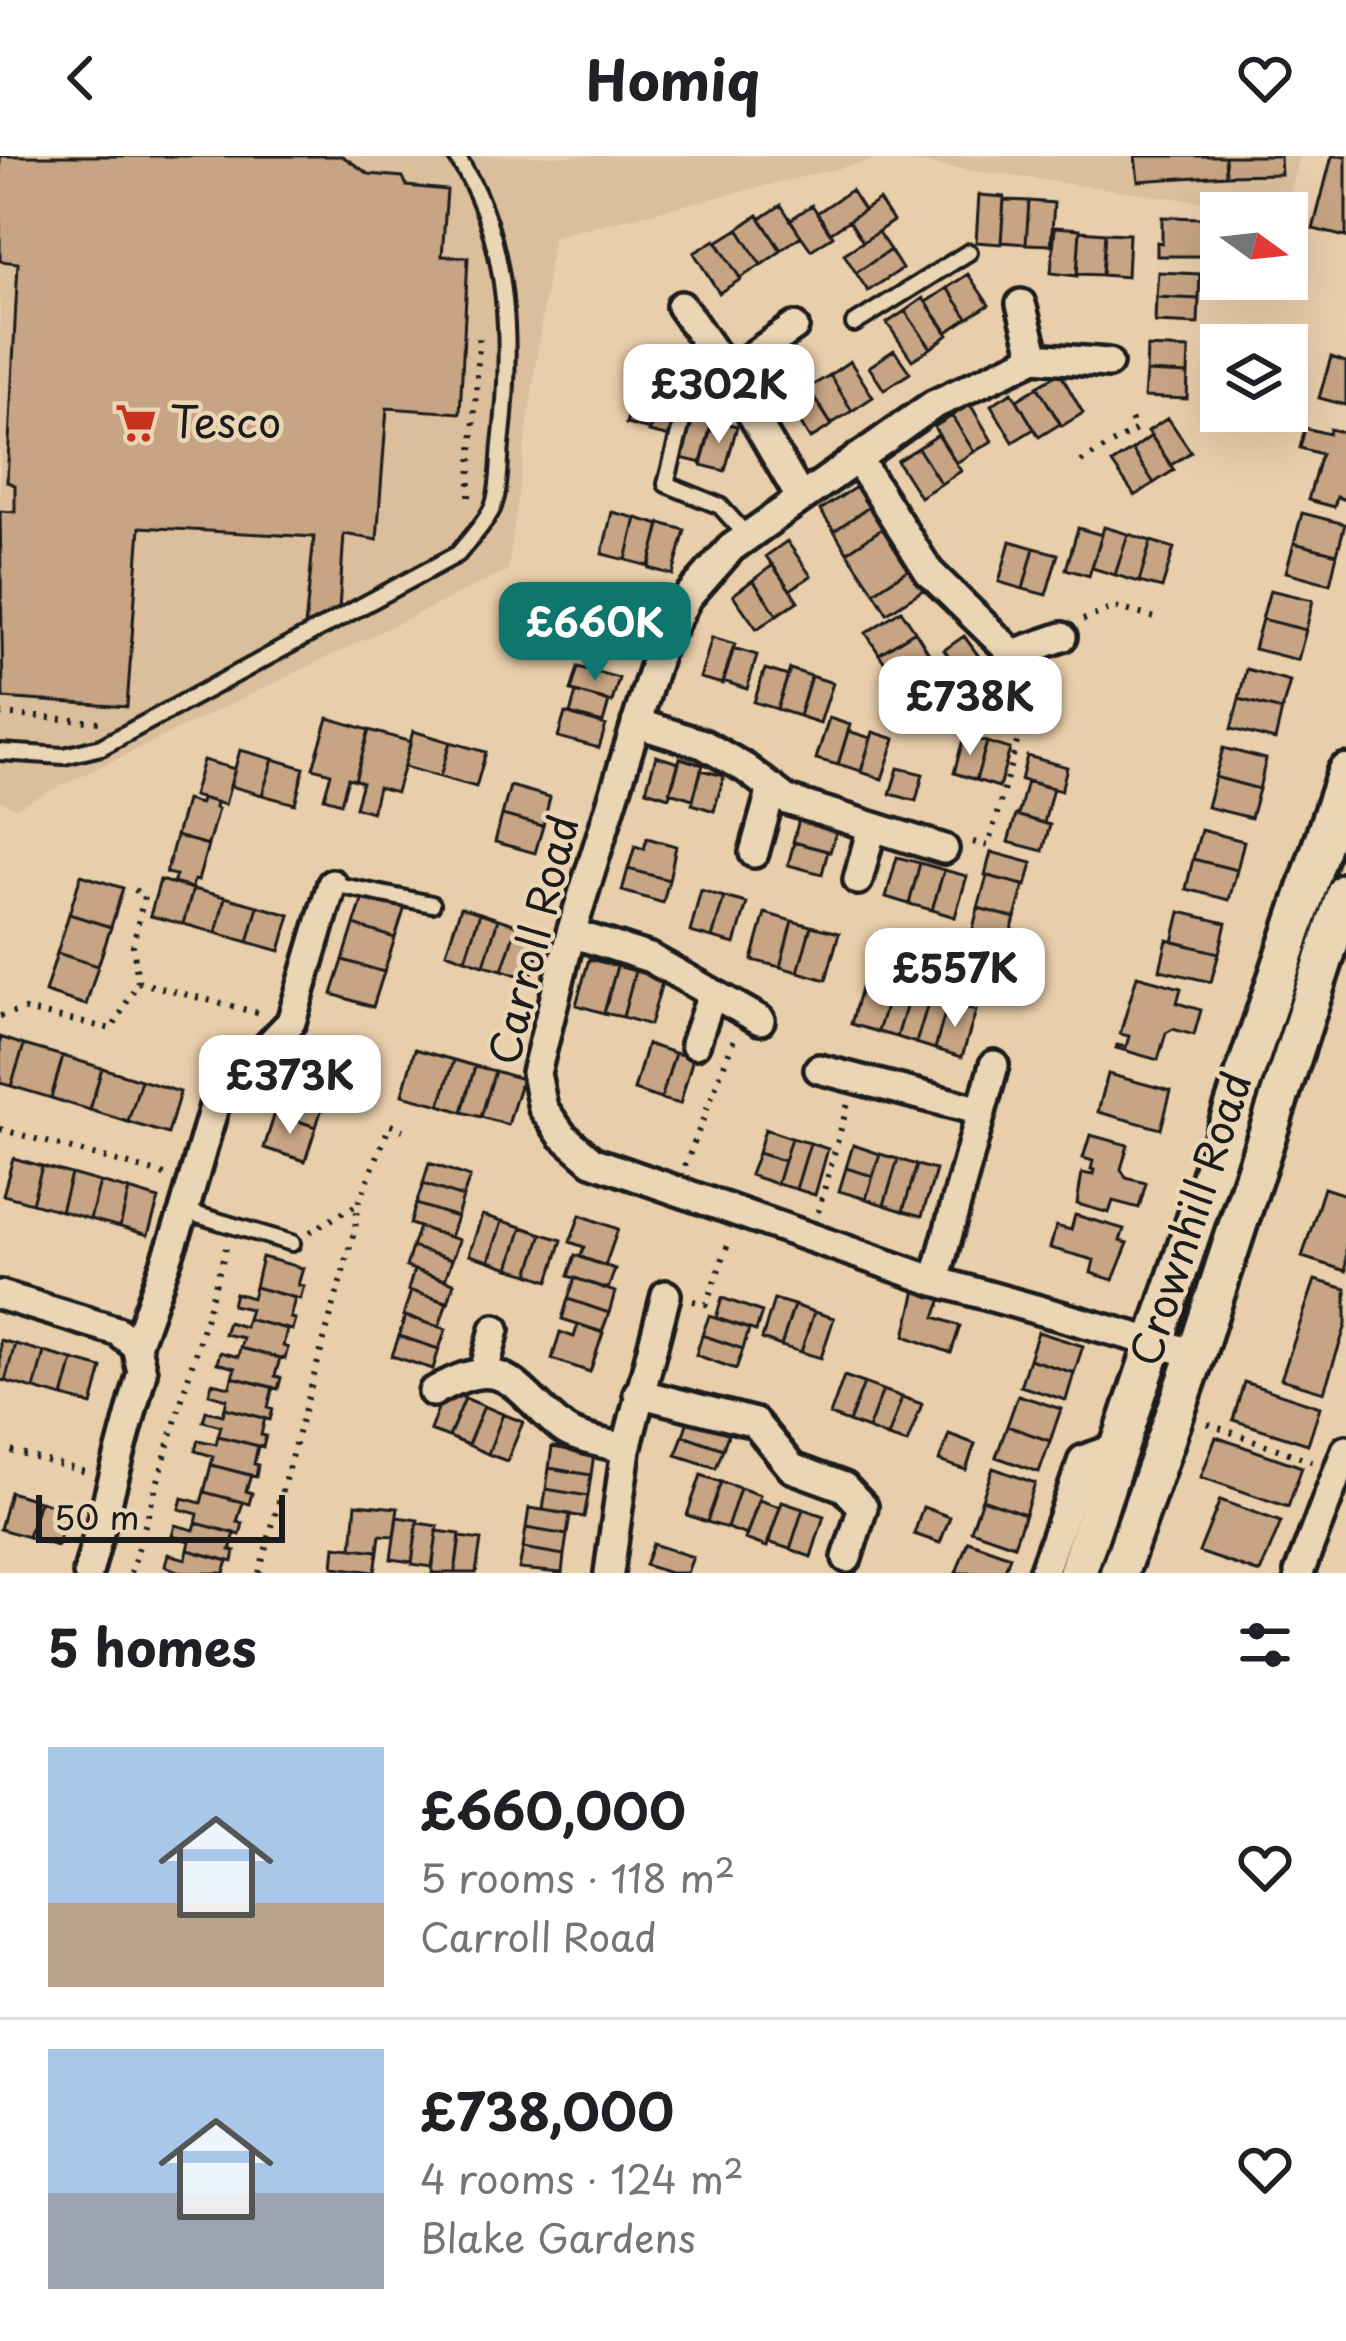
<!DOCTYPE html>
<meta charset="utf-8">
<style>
body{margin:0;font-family:"Playpen Sans",sans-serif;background:#f6f6f6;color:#202124;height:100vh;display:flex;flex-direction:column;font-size:45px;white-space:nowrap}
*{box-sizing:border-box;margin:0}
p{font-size:39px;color:#757577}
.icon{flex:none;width:66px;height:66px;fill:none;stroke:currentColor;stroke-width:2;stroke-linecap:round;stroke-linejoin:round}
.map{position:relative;height:1417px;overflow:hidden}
.side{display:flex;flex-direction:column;background:#fff;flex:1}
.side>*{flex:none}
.needle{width:78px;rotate:105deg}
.controls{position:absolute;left:1200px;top:36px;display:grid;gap:24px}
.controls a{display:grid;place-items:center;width:108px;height:108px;border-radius:0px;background:#fff;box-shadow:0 12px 48px #0002;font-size:60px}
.scale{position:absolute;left:36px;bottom:30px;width:249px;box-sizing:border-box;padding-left:12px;border:6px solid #1c1c1c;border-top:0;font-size:33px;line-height:42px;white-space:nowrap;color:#1c1c1c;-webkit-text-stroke:9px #ead5b4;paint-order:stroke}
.price{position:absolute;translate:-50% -102px;padding:0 27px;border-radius:24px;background:#fff;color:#222;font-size:39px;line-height:78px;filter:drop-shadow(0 3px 6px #0008)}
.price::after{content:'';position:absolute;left:50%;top:72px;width:36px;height:27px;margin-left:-18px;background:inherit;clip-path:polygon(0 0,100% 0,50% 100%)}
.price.current{background:#0f766e;color:#fff}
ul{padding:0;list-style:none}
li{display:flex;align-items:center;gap:36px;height:300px;padding:0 48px}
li+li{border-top:3px solid #e0e0e0}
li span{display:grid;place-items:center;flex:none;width:336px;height:240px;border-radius:0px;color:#555}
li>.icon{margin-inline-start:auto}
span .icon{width:144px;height:144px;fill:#fffc;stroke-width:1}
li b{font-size:51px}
h2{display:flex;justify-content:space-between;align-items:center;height:144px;padding:0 48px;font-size:51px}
header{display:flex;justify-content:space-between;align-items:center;height:156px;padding:0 48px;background:#fff;font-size:54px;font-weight:700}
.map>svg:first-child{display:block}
.built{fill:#dbbe9c}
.building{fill:#c7a483;stroke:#1c1c1c;stroke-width:3}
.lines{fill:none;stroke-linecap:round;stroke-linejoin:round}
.lane-casing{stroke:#1c1c1c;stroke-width:22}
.street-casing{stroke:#1c1c1c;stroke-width:36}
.secondary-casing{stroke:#1c1c1c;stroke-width:45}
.path{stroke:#1c1c1c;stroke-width:6;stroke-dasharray:3 9;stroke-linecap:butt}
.lane{stroke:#ead5b4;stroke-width:14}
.street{stroke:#ead5b4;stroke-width:27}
.secondary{stroke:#ead5b4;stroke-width:36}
.labels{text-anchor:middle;stroke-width:9;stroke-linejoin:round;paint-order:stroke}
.poi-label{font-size:42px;fill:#1c1c1c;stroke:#ead5b4;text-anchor:start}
.street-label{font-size:42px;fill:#1c1c1c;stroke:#ead5b4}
</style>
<header><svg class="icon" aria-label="back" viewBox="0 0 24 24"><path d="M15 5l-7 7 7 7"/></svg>Homiq<svg class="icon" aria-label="heart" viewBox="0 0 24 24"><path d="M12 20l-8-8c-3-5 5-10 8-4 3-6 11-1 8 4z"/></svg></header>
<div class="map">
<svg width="1346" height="1417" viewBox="0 0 1346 1417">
<rect width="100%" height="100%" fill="#e9ceab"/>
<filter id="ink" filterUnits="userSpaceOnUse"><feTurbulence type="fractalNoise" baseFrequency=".00833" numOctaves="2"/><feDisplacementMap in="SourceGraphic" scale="24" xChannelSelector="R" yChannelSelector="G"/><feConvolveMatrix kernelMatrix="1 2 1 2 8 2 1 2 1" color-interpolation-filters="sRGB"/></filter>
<g filter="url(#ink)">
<!-- built -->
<path class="built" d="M0 0H1300L1284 57 882 2 553 80 508 414 15 652 0 644Z"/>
<!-- building -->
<path class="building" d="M0 0H342L369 18 403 21 407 30 447 34 442 100 468 101 460 257 387 252 377 384 344 378 339 454 305 471 314 381 140 371 127 551 3 542 0 355 15 356V329L7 326 18 107 0 105Z
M1135 0H1225L1226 19 1138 25Z
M1225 0H1280L1281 18 1226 19Z
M1332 0H1346V81L1313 73Z
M851 34 864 54 830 77 817 57Z
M979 39 1004 41 1001 88 976 86Z
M879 44 893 65 863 86 849 64Z
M1004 44 1029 45 1026 88 1001 86Z
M1029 45 1054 47 1051 89 1026 88Z
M781 49 801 80 781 94 760 63Z
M812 49 833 80 811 94 790 64Z
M758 59 781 95 761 109 738 73Z
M1162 61 1205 62 1201 100H1157V86L1162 87Z
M1055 71 1080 73 1077 120 1051 117Z
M738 73 761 109 740 122 717 86Z
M1080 75 1105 77 1102 119 1077 118Z
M878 76 890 94 856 117 844 98Z
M1105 77 1129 78 1127 121 1102 119Z
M715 84 741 123 719 137 694 97Z
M890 94 902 113 868 135 856 117Z
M1158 116 1200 118 1199 143 1156 141Z
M968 118 989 149 968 162 947 132Z
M947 132 968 162 947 176 926 146Z
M1156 141 1199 143 1198 168 1155 166Z
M923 142 948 179 931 192 905 155Z
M905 155 931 192 912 204 887 167Z
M1147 191 1189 193 1188 218 1146 216Z
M894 194 910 217 884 234 869 211Z
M1331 201 1346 206V249L1319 242Z
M850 205 873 241 852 255 830 219Z
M1146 216 1188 218 1187 243 1144 241Z
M1060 217 1083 257 1062 270 1037 230Z
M830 219 852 255 831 268 808 232Z
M637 227 661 233 650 274 626 268Z
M807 230 832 269 810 283 786 243Z
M1038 231 1060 268 1039 281 1017 244Z
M661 233 686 239 674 282 649 276Z
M1012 236 1034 273 1013 286 991 249Z
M970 248 992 285 974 296 952 260Z
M688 260 712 266 701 307 677 301Z
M952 260 974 296 956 307 934 271Z
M1168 262 1191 296 1171 309 1148 275Z
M713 264 737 270 725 315 701 309Z
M1305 272 1329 278 1330 273 1346 277V344L1337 341 1334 351 1308 344 1321 298 1300 292Z
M938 279 961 315 941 328 918 292Z
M1151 280 1174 314 1154 327 1132 294Z
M918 292 941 328 920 341 897 305Z
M1132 294 1154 327 1135 340 1112 307Z
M856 331 869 351 834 375 820 354Z
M869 351 883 372 847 396 834 375Z
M612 356 636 362 626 404 602 398Z
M1302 357 1345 368 1337 398 1294 387Z
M636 362 660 369 649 410 626 404Z
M660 367 685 374 673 419 649 412Z
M1104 371 1128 378 1115 419 1092 412Z
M883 372 909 413 874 436 847 396Z
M1078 372 1102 379 1089 420 1066 413Z
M1128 378 1151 385 1139 426 1115 419Z
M787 385 811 420 790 434 766 400Z
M1010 385 1034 392 1023 433 999 426Z
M1151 385 1174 392 1162 432 1139 426Z
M1294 387 1337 398 1330 428 1286 416Z
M1034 392 1058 398 1046 439 1023 433Z
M773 409 798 445 777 459 753 424Z
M909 413 923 434 887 457 874 436Z
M753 424 777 459 757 473 733 439Z
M1270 434 1313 444 1306 474 1262 463Z
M595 438 636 450 629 474 589 462Z
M901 454 915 475 879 498 866 477Z
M589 462 629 474 623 498 582 486Z
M1262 463 1306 474 1298 504 1254 493Z
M915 475 928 496 893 519 879 498Z
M964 480 986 510 966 524 944 494Z
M712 481 735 488 723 528 700 522Z
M733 492 757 499 747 533 723 525Z
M928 496 949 526 929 540 908 509Z
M578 511 619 522 612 546 571 535Z
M765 513 788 520 777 553 754 546Z
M790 513 811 520 799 560 777 553Z
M1246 513 1290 525 1282 554 1239 543Z
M811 520 833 527 820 567 799 560Z
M576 536 609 546 603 567 570 558Z
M1239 543 1282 554 1275 584 1231 573Z
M565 557 606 569 599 592 558 581Z
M328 562 369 574 355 624 348 622 341 647 324 642 331 617 313 612Z
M829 562 850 569 838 609 816 603Z
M369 574 411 586 396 636 378 631 372 656 355 651 362 626 355 624Z
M413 575 450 586 440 621 404 611Z
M848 575 871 582 861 615 838 608Z
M873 576 895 583 882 623 861 616Z
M964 580 987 586 976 624 954 617Z
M450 586 486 596 476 631 440 621Z
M987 586 1010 593 999 631 976 624Z
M1223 592 1266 603 1259 633 1215 621Z
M240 594 273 603 262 639 230 630Z
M656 600 679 607 669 641 646 634Z
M1027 600 1067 611 1061 635 1021 624Z
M680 602 703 609 693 643 670 636Z
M273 603 304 612 295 648 262 639Z
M203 604 235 613 225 649 193 640Z
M898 612 923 618 916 645 890 638Z
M701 614 724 620 714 655 692 648Z
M1215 621 1259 633 1251 662 1207 651Z
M1027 625 1053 632 1044 667 1018 660Z
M510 630 550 641 543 670 502 659Z
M201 642 216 646 215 652 218 653 208 689 176 680 186 644 200 648Z
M502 659 543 670 535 697 495 686Z
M1016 659 1050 669 1043 695 1008 686Z
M799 663 837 673 830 696 793 686Z
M1201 674 1244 685 1237 714 1193 703Z
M176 680 208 689 198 725 194 724 192 732 173 727 176 719 166 717Z
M647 682 676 690 669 724 628 713 635 690 644 693Z
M794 686 828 695 822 718 788 709Z
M991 696 1032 707 1026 730 985 719Z
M897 701 920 707 909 748 886 741Z
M1193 703 1237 714 1229 744 1186 733Z
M920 707 944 714 932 754 909 748Z
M628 713 669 724 663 747 622 735Z
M944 714 967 720 955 761 932 754Z
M81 719 123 732 111 771 69 758Z
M987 720 1024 729 1015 762 978 752Z
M160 724 193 733 183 768 150 760Z
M193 733 225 741 216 777 183 768Z
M701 734 724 741 712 782 690 776Z
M365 736 406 748 395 782 354 769Z
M225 741 258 750 248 786 216 777Z
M724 741 747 747 735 788 712 782Z
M258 750 290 759 280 795 248 786Z
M461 751 480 757 465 803 446 796Z
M978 752 1015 762 1006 795 970 785Z
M1180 756 1226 767 1219 797 1173 786Z
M480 757 498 763 484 809 465 803Z
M765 757 792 765 780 811 752 804Z
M69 758 111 771 98 810 57 797Z
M498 763 517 769 502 814 484 809Z
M792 765 811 770 798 816 780 811Z
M354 769 395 782 384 816 343 804Z
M517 769 544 777 530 823 502 814Z
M811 770 839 777 826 824 798 816Z
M1167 784 1219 797 1211 826 1160 814Z
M57 797 98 810 86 849 45 836Z
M589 803 617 810 604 857 576 849Z
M343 804 384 816 373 851 332 838Z
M617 810 635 815 623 861 604 857Z
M635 815 663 823 650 869 623 861Z
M1137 820 1181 832 1177 847 1201 854 1194 879 1173 873 1166 877 1158 904 1116 892 1117 889 1126 891 1129 880 1120 878Z
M864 821 892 830 878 876 851 868Z
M892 830 911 835 897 881 878 876Z
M911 835 930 841 916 887 897 881Z
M930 841 948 846 935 893 916 887Z
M948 846 976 855 962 901 935 893Z
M0 881 24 889 11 930 0 927Z
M647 888 675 897 661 943 634 934Z
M24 889 63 900 51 942 11 930Z
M297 889 338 902 327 936 286 923Z
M415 893 454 904 440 949 402 939Z
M675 897 693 902 680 948 661 943Z
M63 900 102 912 90 954 51 942Z
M454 904 475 910 462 956 440 949Z
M475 910 495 915 481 961 462 956Z
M102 912 141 924 128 966 90 954Z
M495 915 522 923 508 969 481 961Z
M1108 918 1171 935 1161 973 1098 956Z
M286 923 327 936 316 971 275 957Z
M141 924 180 936 168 978 128 966Z
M275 957 316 971 305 1005 264 992Z
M765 973 791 982 784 1005 758 997Z
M1090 979 1128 989 1121 1013 1126 1022 1146 1027 1139 1052 1113 1045 1109 1057 1077 1048 1082 1017 1093 1019 1094 1014 1091 1013 1093 1005 1083 1002Z
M791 982 810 987 796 1033 777 1028Z
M810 987 828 993 815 1039 796 1033Z
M853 989 880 998 873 1020 846 1012Z
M758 997 784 1005 777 1028 750 1019Z
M880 998 898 1003 884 1049 866 1043Z
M13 1002 42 1010 32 1047 3 1039Z
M898 1003 917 1009 903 1055 884 1049Z
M429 1007 470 1021 463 1041 423 1028Z
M917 1009 936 1014 922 1060 903 1055Z
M42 1010 71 1018 61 1055 32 1047Z
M846 1012 873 1020 866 1043 839 1035Z
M71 1018 100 1026 90 1063 61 1055Z
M100 1026 129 1034 120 1071 90 1063Z
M423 1028 463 1041 457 1061 416 1048Z
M1324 1032 1346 1039V1115L1302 1101Z
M129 1034 159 1043 148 1079 120 1071Z
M416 1048 457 1061 450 1081 410 1068Z
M482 1059 502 1065 489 1105 469 1099Z
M580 1059 618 1073 605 1110 580 1101 584 1091 570 1086Z
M1075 1059 1124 1073 1120 1085 1128 1087 1113 1124 1091 1117 1094 1104 1050 1092 1056 1070 1071 1074Z
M502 1065 522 1071 509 1112 489 1105Z
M419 1071 459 1084 452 1104 412 1091Z
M522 1071 542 1078 529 1118 509 1112Z
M542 1078 562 1084 549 1125 529 1118Z
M412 1091 452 1104 445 1124 406 1111Z
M575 1099 615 1113 608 1133 568 1120Z
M262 1101 303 1112 298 1129 304 1130 300 1143 255 1131Z
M414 1114 454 1127 448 1147 408 1134Z
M575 1122 615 1136 609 1157 568 1143Z
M1315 1124 1346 1133V1169L1324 1236 1281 1223Z
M255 1131 295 1142 290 1162 295 1163 292 1174 247 1163 250 1153 232 1149 235 1137 252 1142Z
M916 1134 942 1143 935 1161 960 1170 951 1197 905 1180Z
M411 1135 447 1146 439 1171 403 1160Z
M722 1142 762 1156 756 1175 716 1162Z
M568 1143 609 1157 602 1176 562 1163Z
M774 1143 794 1149 781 1190 762 1183Z
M794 1149 814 1156 801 1196 781 1190Z
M814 1156 834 1162 821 1202 801 1196Z
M405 1160 446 1173 439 1193 399 1180Z
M709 1160 749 1173 743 1193 702 1179Z
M247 1163 287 1173 283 1190 288 1192 285 1203 240 1192 243 1182 224 1178 228 1166 245 1171Z
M578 1168 603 1177 590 1216 552 1203 560 1176 574 1181Z
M1038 1176 1083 1190 1074 1217 1029 1203Z
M702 1179 743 1193 736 1213 696 1199Z
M399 1180 439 1193 433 1213 392 1200Z
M0 1184 15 1188 5 1225 0 1224Z
M15 1188 44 1196 34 1233 5 1225Z
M240 1192 280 1202 275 1220 281 1222 278 1233 232 1221 235 1212 217 1207 220 1196 238 1201Z
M44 1196 73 1204 63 1241 34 1233Z
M1029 1203 1074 1217 1066 1244 1020 1230Z
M73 1204 102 1212 92 1249 63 1241Z
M844 1220 864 1227 849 1266 830 1259Z
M232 1221 273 1231 268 1251 273 1253 270 1264 225 1252 227 1243 209 1238 212 1227 230 1231Z
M1244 1226 1320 1251 1308 1288 1233 1264Z
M864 1227 883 1234 868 1273 849 1266Z
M445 1234 465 1242 449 1281 430 1274Z
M883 1234 902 1241 888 1281 868 1273Z
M1018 1239 1061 1253 1050 1285 1007 1270Z
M902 1241 922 1248 907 1287 888 1281Z
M465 1242 484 1250 468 1289 449 1281Z
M484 1250 503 1258 488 1298 468 1289Z
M225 1252 265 1262 261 1279 266 1280 263 1291 218 1280 221 1270 203 1265 206 1255 223 1259Z
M503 1258 523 1266 507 1305 488 1298Z
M690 1259 730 1273 723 1293 683 1279Z
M1007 1270 1050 1285 1039 1316 996 1301Z
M949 1278 975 1288 966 1314 939 1305Z
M683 1279 723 1293 716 1312 676 1299Z
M218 1280 258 1290 254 1308 258 1309 256 1321 211 1309 213 1300 195 1295 198 1284 216 1288Z
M1216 1281 1302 1311 1288 1351 1201 1321Z
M552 1291 594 1298 591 1319 549 1312Z
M211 1309 251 1319 246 1335 252 1337 249 1348 204 1336Z
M549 1312 591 1319 588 1340 546 1333Z
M993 1312 1035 1327 1025 1358 982 1343Z
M701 1319 721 1326 707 1366 687 1359Z
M721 1326 740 1332 727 1372 707 1366Z
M740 1332 760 1339 747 1379 727 1372Z
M546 1333 588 1340 584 1361 543 1354Z
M10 1336 39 1345 28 1381 0 1373Z
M204 1336 243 1346 237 1366 243 1367 240 1379 196 1367 198 1358 179 1353 182 1342 201 1347Z
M982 1343 1025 1358 1014 1389 971 1374Z
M759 1344 780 1351 767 1391 745 1383Z
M1220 1344 1281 1366 1260 1417 1199 1396Z
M39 1345 68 1353 57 1390 28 1381Z
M782 1346 803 1353 790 1393 768 1386Z
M356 1348 398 1352 394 1380 380 1379 378 1395 352 1392Z
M923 1351 950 1361 940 1387 914 1378Z
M529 1352 570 1358 567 1379 526 1372Z
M803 1353 824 1360 811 1401 790 1393Z
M397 1361 418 1364 412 1406 391 1403Z
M196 1367 235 1377 230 1394 235 1395 233 1406 188 1394 190 1385 172 1380 175 1369 194 1374Z
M417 1367 438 1370 432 1411 412 1408Z
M526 1372 567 1379 564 1399 523 1392Z
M437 1375 460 1378 455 1417H432Z
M460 1381 481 1384 476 1417H455Z
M968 1385 1010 1400 1004 1417H956Z
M653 1388 693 1401 687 1417H670L645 1409Z
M335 1390 378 1395 375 1416 333 1411Z
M523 1392 564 1399 562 1417 519 1413Z
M188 1394 228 1405 224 1417H182L165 1410 168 1398 186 1403Z"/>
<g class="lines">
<!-- lane casing -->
<g class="lane-casing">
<path id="lane" d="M854 168 969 96
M684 258 666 328 720 350 747 380
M0 596 64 600 101 591 458 398C469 384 484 369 492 353 500 336 499 308 501 289 512 194 512 82 456 0
M332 728 432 748
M184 1055 292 1087"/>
</g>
<!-- street casing -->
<g class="street-casing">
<path id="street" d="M1021 148 1035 201
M681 150 728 217 800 341
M1108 207 1035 201 933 249 731 392 687 442 659 495 571 777 536 917 543 952 562 979 592 1005 935 1125 1196 1198
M728 217 794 171
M857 302 929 416 1013 498
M1002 556 1013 498 1062 481
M636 567 703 588 745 612 787 644 944 693
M754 697 772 632
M858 724 872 671
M571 777 650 802 760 864
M695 888 712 838
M819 913 981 955
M935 1125 994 909
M0 1139 117 1175 136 1190 142 1216 88 1417
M136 1190 184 1055 216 944 291 866 332 728
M484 1216 495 1173
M433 1236C505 1194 512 1231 562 1272 577 1284 607 1287 626 1293
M638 1237 755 1267 792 1312 844 1331 863 1351 847 1402
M609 1417 626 1293 666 1139
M1043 1417 1083 1304 1119 1291
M1299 1417 1346 1294"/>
</g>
<!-- secondary casing -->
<g class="secondary-casing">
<path id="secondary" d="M1077 1417 1346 617
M1119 1417 1196 1198 1346 736"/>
</g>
<!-- path -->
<path class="path" d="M398 0H401
M1081 306 1136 274 1130 261
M469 341 480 174
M1083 464 1115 451 1159 463
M0 558 100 566
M973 686 988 690 1019 579
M138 826 262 858
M0 860 25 854 112 873 138 826 133 789 144 740 132 732
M0 973 165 1019
M685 1010 734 883
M818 1056 848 947
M310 1076 358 1048
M693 1145 706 1148 730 1083
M1208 1268 1314 1306
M0 1292 89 1317
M131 1417 226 1092
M259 1417 355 1073 358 1048 390 969 403 974"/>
<!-- lane -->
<use href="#lane" class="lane"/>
<!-- street -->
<use href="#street" class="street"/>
<!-- secondary -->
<use href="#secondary" class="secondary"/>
</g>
</g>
<!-- icons -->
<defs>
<g id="supermarket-bare" transform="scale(3.24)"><path d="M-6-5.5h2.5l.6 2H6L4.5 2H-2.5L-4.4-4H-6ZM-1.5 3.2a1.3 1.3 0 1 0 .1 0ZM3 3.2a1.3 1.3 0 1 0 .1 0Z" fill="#c8321e" stroke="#ead5b4" stroke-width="2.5" paint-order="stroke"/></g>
</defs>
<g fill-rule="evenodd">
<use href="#supermarket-bare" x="136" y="267"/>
</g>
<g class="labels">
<!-- poi labels -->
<g class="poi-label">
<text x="170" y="282">Tesco</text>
</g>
<!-- street labels -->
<g class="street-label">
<text transform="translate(534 784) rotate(-76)" y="15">Carroll Road</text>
<text transform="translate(1191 1063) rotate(-72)" y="15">Crownhill Road</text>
</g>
</g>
</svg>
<div class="controls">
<a><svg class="needle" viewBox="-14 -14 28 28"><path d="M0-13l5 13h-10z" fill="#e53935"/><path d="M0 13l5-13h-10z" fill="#757577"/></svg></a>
<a><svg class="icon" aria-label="layers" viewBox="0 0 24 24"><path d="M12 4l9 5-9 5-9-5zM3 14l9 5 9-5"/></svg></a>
</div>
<div class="scale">50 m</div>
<b class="price" style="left:719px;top:290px">£302K</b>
<b class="price current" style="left:595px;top:528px">£660K</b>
<b class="price" style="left:970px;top:602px">£738K</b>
<b class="price" style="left:955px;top:874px">£557K</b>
<b class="price" style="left:290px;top:981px">£373K</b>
</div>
<section class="side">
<h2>5 homes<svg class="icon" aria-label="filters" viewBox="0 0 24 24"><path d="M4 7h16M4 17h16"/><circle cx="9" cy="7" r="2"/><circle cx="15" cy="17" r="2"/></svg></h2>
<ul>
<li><span style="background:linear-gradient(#a9c7e8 65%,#b9a48a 0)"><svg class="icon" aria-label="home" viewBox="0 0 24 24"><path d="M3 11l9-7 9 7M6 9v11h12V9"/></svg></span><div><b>£660,000</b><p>5 rooms · 118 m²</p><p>Carroll Road</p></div><svg class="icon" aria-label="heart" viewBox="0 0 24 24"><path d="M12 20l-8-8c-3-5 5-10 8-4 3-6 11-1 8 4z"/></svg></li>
<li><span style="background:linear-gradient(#a9c7e8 60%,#9aa5b1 0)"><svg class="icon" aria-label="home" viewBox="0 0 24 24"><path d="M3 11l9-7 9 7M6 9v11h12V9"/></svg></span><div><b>£738,000</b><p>4 rooms · 124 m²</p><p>Blake Gardens</p></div><svg class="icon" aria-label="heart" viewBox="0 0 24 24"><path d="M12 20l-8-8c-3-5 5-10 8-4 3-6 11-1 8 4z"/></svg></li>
</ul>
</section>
